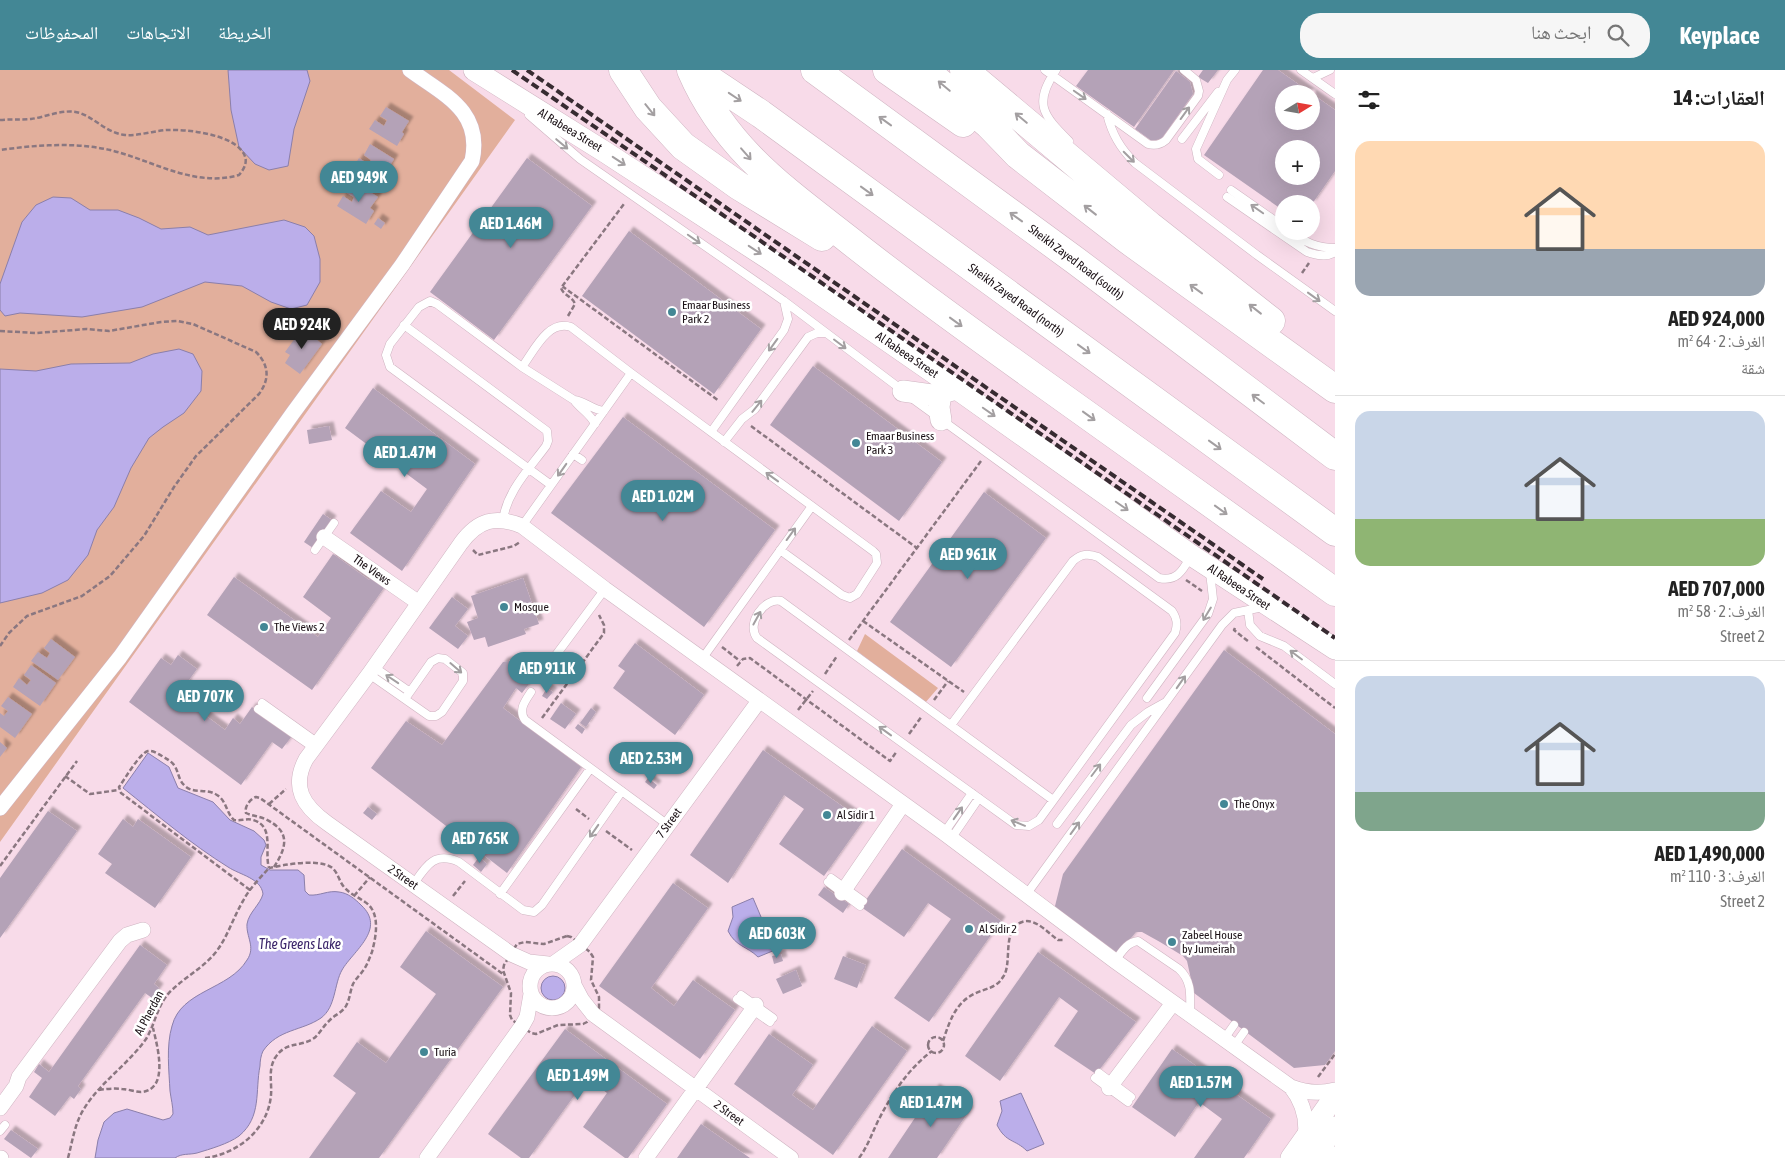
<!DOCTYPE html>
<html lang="ar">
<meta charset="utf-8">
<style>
body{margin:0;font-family:"Asap Condensed","Noto Naskh Arabic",sans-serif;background:#f6f6f6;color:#222;direction:rtl;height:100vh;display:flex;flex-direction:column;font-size:19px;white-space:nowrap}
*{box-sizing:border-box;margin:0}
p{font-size:16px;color:#767676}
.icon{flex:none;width:28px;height:28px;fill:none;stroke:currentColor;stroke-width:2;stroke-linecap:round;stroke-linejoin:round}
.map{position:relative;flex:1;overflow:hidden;direction:ltr}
.details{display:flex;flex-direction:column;background:#fff;width:450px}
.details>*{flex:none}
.needle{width:32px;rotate:79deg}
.tools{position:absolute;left:1275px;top:15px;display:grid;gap:10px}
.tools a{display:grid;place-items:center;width:45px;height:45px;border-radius:50%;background:#fff;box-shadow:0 5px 20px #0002;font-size:25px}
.price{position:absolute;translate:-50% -42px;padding:0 11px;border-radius:18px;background:#438795;color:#fff;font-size:16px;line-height:32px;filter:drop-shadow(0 1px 2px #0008)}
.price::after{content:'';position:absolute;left:50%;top:30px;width:15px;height:11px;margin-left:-8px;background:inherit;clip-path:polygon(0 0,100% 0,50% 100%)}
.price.current{background:#222;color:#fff}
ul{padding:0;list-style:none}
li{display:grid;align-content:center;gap:10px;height:265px;padding:0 20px}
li+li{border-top:1px solid #e0e0e0}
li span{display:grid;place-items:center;height:155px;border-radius:15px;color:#555}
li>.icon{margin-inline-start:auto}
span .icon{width:90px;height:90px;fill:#fffc;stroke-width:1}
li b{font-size:21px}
h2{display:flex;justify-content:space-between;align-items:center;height:60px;padding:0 20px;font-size:21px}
header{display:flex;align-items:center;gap:30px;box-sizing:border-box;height:70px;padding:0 25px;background:#438795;color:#fff}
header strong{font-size:24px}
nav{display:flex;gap:28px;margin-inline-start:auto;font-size:18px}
.search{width:350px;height:45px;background:#f6f6f6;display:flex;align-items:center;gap:12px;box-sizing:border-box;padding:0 18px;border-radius:20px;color:#767676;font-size:19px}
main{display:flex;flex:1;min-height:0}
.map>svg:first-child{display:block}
.green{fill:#e2af9c}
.water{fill:#bbaeea;stroke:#8b7faa}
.building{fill:#b4a2b7;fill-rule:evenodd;filter:url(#shadow)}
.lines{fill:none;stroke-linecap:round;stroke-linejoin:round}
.service-casing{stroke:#cfb4c1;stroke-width:9}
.minor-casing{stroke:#cfb4c1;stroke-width:16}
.secondary-casing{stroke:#cfb4c1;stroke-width:22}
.motorway-casing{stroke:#cfb4c1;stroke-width:29}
.path{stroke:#8a7780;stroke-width:2.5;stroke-dasharray:5 2.5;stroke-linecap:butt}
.service{stroke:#fff;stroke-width:8}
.minor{stroke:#fff;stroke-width:15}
.secondary{stroke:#fff;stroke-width:21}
.motorway{stroke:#fff;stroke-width:28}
.rail{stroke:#372b31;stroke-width:4;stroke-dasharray:8 4;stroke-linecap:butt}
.oneway{stroke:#a39fa1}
.poi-dot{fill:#438795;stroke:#fff;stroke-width:2}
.labels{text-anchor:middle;stroke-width:5;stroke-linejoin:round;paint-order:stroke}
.street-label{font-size:12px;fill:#1a1015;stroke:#fff}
.poi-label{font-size:12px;fill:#1a1015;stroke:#fff;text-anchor:start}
.water-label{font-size:14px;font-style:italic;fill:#3a2469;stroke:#fff}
</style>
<header>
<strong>Keyplace</strong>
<div class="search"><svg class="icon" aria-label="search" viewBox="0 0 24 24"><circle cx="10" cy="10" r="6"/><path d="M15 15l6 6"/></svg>ابحث هنا</div>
<nav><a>الخريطة</a><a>الاتجاهات</a><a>المحفوظات</a></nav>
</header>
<main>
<section class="details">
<h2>العقارات: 14<svg class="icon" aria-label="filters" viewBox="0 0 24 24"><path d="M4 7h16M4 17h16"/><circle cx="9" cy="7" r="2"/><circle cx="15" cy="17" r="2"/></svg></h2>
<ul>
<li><span style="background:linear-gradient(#ffd9b3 70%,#9aa5b1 0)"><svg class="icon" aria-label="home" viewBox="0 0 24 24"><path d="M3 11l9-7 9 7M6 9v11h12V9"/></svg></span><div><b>AED 924,000</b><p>الغرف: 2 · 64 m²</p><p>شقة</p></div></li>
<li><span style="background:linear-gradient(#c9d6e8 70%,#8fb573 0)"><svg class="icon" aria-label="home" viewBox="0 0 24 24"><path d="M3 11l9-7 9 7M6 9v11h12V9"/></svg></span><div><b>AED 707,000</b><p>الغرف: 2 · 58 m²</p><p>2 Street</p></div></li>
<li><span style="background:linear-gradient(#c9d6e8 75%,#7fa58c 0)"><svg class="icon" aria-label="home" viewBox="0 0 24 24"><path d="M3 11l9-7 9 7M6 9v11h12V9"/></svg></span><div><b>AED 1,490,000</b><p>الغرف: 3 · 110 m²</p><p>2 Street</p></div></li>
</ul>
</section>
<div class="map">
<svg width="1335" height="1088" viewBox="0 0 1335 1088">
<defs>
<filter id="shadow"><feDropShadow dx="4.5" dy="-4.5" stdDeviation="1" flood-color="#0004"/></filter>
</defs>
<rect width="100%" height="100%" fill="#f8dbe9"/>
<!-- green -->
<path class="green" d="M0 0H449L515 50 0 772Z
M865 564 938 618 925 633 857 581Z"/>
<!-- water -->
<path class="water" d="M228 0H307L310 11 294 59 288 96 269 100 255 94 239 77 231 40Z
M53 127 71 128 90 140H118L139 148 161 159 190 157 208 165 284 150 305 157 314 166 320 189V212L307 235 291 239 271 232 242 216 205 212 142 237 82 247 20 243 5 246 0 240V214L22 152 36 135Z
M179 279 193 284 202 301 201 321 184 343 163 357 149 368 131 398 114 437 97 460 88 485 68 510 42 523 0 533V299L36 301 71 294 130 293 153 284Z
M148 683 169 697 178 718 213 732 230 750 254 761 264 770 266 775 261 787V795L270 800H298L304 805 305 821 309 825C320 826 328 820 339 822 348 823 355 829 361 835 387 859 353 881 342 900 334 914 336 937 321 948 302 961 278 959 263 981 261 985 260 991 260 996 255 1021 262 1047 239 1066 228 1074 210 1079 197 1083 189 1085 182 1083 175 1088H95L98 1070 104 1052 114 1043 127 1039 163 1050 170 1048 173 1044C173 1036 171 1029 170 1021 169 1001 166 976 172 956 181 920 229 920 247 890 256 877 246 867 247 854 249 842 260 835 263 824 261 808 240 805 228 797 191 774 157 745 123 718Z
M753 828 775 880 758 887C747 876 736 877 728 861L733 847 732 837Z
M541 918a12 12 0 1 1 24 0a12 12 0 1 1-24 0Z
M1021 1023 1044 1074 1027 1081C1015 1069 1006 1073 997 1055L1002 1041 1000 1031Z"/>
<!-- building -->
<path class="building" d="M1088 0H1174L1134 57 1076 16Z
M1203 0H1218L1208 13 1198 7Z
M1263 0H1278L1335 40V101L1312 134H1284V141L1204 85ZM1284 24H1311V51H1284ZM1284 79H1311V106H1284Z
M1176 1 1190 12 1193 24 1160 71 1153 72 1135 59Z
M386 37 409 51 402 62 404 64 397 76 369 59 375 50 384 56 387 50 380 46Z
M370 74 394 89 386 102 389 104 381 116 353 98 359 88 368 94 371 90 364 85Z
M527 88 592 136 494 270 430 222Z
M354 112 378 127 370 138 374 141 366 154 337 136 343 126 352 132 354 127 347 123Z
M378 148 385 153 381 159 374 154Z
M629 161 761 259 714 324 582 226Z
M304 256 313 263 311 265 322 274 300 304 285 293 290 285 285 282Z
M813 296 942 392 899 451 770 355Z
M373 318 475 394 402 501 350 463 381 421 411 442 427 419 345 358Z
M623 347 775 460 704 557 551 443Z
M329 356 332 370 309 374 307 360Z
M984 422 1046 468 951 597 890 552Z
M323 444 332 450 313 478 304 472Z
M333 484 369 510 373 505 386 515 312 620 207 545 234 507 318 567 331 548 303 527Z
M523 508 539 554 524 559 526 564 488 577 485 567 474 570 467 552 478 548 471 526Z
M452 527 468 539 455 556 468 566 458 579 429 558Z
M51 569 75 587 58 610 31 591 38 582 47 588 50 583 44 578Z
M635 573 704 625 675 665 613 618 625 601 618 596Z
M1224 580 1335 664V981L1325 995 1294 998 1194 923 1187 891 1183 886 1160 872 1142 862H1136L1115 887 1053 844 1063 804Z
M178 585 197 599 186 614 194 620 186 631 225 660 233 648 240 654 252 637 292 666 282 679 272 672 241 715 129 632 161 588 171 595Z
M514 590 535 606 522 623 516 618 503 638 581 697 507 803 371 698 406 651 442 675 503 592Z
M31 595 56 613 40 636 13 617 19 608 27 615 31 610 24 605Z
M559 601 565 606 560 614 553 609Z
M547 618 553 622 547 629 542 626Z
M8 627 32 644 15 668 0 657V643L4 646 8 641 1 636Z
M561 633 576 644 565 659 550 649Z
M591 638 596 642 586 657 580 653Z
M578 654 585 659 582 664 575 658Z
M0 672 7 678 0 687Z
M763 680 863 751 824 806 779 774 804 739 784 725 728 813 690 785Z
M648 708 657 715 654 719 645 712Z
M368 737 377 744 372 750 363 743Z
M48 741 77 761 0 868V808Z
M123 749 133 757 138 749 191 787 155 838 105 803 112 794 98 784Z
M902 779 1001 851 929 952 894 928 951 849 928 833 904 867 861 837Z
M479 787 487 794 481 802 473 795Z
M673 813 708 838 651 918 674 936 693 910 735 940 700 989 599 916Z
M824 817 849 834 843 843 818 825Z
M426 861 503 917 379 1088H309L356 1023 333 1006 357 972 386 993 436 924 400 897Z
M140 875 167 895 154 914 159 918 152 928 145 923 78 1016 81 1019 74 1029 70 1026 55 1046 29 1027 42 1008 34 1002 39 994 49 1002Z
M1038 882 1136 952 1096 1004 1054 976 1078 941 1059 927 1000 1011 965 986Z
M781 884 783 891 774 894 772 886Z
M843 886 866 895 857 918 834 909Z
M796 900 802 916 783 924 776 909Z
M872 956 907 981 833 1085 734 1014 769 964 813 995 792 1025 813 1040Z
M565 959 667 1034 628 1088H625L583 1057 607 1023 587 1008 529 1088H521L488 1064Z
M1172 979 1271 1049 1244 1088H1194L1222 1049 1199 1032 1175 1067 1132 1037Z
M935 1018 969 1041 937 1088H888Z
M701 1054 750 1088H677Z
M11 1060 38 1079 31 1088 4 1069Z"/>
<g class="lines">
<!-- service casing -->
<g class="service-casing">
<path id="service" d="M1045 0 1148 74C1155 76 1160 75 1166 70L1198 26 1199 21 1196 10 1184 0
M1056 0C1033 34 1043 45 1069 71
M1301 0 1335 24
M1313 8 1330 0
M1107 44C1112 64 1120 78 1135 93L1257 185 1335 241
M529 45 580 89 784 231 902 320
M1182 69 1218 22
M1219 105 1198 89 1196 79 1227 10 1235 0
M1231 120 1284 157
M1227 127 1307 182C1316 185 1327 188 1335 182
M1290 161C1304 172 1317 178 1335 178
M404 255 547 361 548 371 546 376C530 398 506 422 503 451
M522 297C534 281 548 249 571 257L631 303 873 481 876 484 877 493 857 524 850 528 842 525 780 480
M913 329 1159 508C1177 512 1183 500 1191 486
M574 330C580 339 590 343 595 354
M711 362 784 260 788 249 784 231
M724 372 742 349 755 339 808 267 817 263H825
M573 384 582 390
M551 415 390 297 386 285 390 274 419 237 430 231 437 234 522 297 574 330C585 331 592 340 604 341
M522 456 631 303
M315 480 334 453
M1248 540 1250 555 1260 566 1284 576 1335 614
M702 589 812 436
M374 597 410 622
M547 597 605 519
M369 604C389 618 409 632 429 646H436L442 642 463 611V603L445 589 438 588 431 592 405 629
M531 622C525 631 518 640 525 650L668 755
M1147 628 1208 544 1213 529 1210 502
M262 633 318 673
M258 639 314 678
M951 655 1073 491C1081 484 1088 483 1098 487L1172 541C1177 548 1178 554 1175 563L1039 750 1029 756 1016 755 757 568C746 554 764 527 781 531L1053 730
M1057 754 1131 655 1148 642 1166 632
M944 763 972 723
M951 769 979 728
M831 808 863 831
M828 812 860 836
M413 815C426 796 434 781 459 792L523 840 534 842 542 835 622 721
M500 824 590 699
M1026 825 1222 555 1234 543 1263 537
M1115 891C1121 883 1127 872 1138 871L1179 899C1193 912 1190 927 1190 944
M741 925 773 948
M737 929 770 952
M1224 969 1234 955
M1234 976 1244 962
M1099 1003 1131 1027
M1095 1008 1128 1032
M0 1061 5 1055"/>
</g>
<!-- minor casing -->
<g class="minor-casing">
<path id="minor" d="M324 467 419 533
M0 738 120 587 293 343 402 195 472 91C483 41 444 25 410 0
M842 823 903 734
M530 916a22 22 0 1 1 44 0a22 22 0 1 1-44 0Z
M548 894 529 892 511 884 327 753C303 736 291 717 306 689L369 604 461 473C478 450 495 445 522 456L605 519 944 763 1115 891 1291 1017C1306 1023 1319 1024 1335 1020
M553 894 580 875 759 631
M574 915 582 930 593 944 791 1088
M1291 1017C1303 1032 1308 1048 1305 1069
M1109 1018 1173 933
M0 1038 16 1016 19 1007 120 871 127 865 143 860
M0 1088H1
M427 1088 522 956 527 947 531 924
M646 1088 756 935"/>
</g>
<!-- secondary casing -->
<g class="secondary-casing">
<path id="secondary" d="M474 0 605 82 775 193 957 319 1191 485 1335 579
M903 321 932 325 957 319
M941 350 939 337 941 324
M1291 1088 1335 1026
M1313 1088 1335 1057
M1334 1088 1335 1087"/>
</g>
<!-- motorway casing -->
<g class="motorway-casing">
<path id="motorway" d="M623 0 648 38 683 76 739 116 822 167
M691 0C725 79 784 119 849 170 907 216 967 259 1027 302 1130 375 1232 449 1335 522
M695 0 761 44 1335 462
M815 0 1076 191 1335 386
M887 0 963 53
M925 0 989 55 1018 85 1128 170 1335 319
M964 0 1150 156 1271 251"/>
</g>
<!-- path -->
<path class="path" d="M0 50C10 49 20 50 31 49 46 47 65 38 80 43 96 49 107 63 125 65 138 66 153 61 167 60 187 59 229 64 242 81 249 90 245 98 239 105 194 118 152 90 110 80 74 72 36 75 0 80
M1302 203 1309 193
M562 216 719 331
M568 246 575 234C573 227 563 225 561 218L624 134
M0 261 36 263 87 259 109 261 161 252 177 251 193 254 256 282C269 295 270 309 259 324L196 386 174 417 144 466 110 506 82 526 27 546 9 563 0 576
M751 356 917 478
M473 480 478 485 514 476 520 472
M1186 510 1202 521
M863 551 964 622
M1235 558 1234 560 1249 572
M849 570 981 391
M722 577 740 591
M1256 577 1335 638
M737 596 743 589 750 588 890 691 897 681
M825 604 837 586
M934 630 948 611
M798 640 813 621
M542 648 604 563V555L599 545
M909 664 922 646
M65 706 90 724 119 720
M269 734 286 719
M576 739 589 749
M606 761 632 780
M0 796 77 691
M274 797C287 777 291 761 265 749 259 746 252 746 246 743 244 737 250 729 256 727L260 728 503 904
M250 820 121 723 119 717 121 714C126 707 140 683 148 681 153 680 158 684 162 686 167 689 171 691 174 695 179 702 178 710 185 716 193 724 207 718 217 725 227 731 226 743 234 750 241 751 247 748 253 750 275 756 264 782 269 798
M354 826 370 807
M453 826 465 811
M567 866 571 867 590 882 593 887 591 910 599 927V938L587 952 583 954 558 955 536 964 531 963 512 950 510 945 511 923 503 900 504 895 517 874 525 872 544 874Z
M928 975a8 8 0 1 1 16 0a8 8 0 1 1-16 0Z
M943 971C949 953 955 933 974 924 985 918 996 919 1003 907 1013 894 1001 859 1022 852 1035 847 1049 864 1058 870H1063
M1318 1007 1335 984
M99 1020C106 1019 114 1018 122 1019 128 1019 135 1022 141 1022 170 1020 157 975 153 958
M68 1088C72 1073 74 1058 81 1044 97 1014 127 996 146 969 156 953 157 933 173 919 187 906 204 897 216 882 228 866 233 848 243 831 249 819 260 808 269 798
M205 1088C237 1084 268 1060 271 1025 272 1012 268 1000 275 988 285 972 297 977 311 970 319 966 322 957 329 951 334 945 342 943 346 936 350 929 350 921 353 914 355 910 359 906 362 902 367 896 369 889 372 882 376 867 381 842 365 832 358 827 350 824 344 817 338 810 338 800 329 796 315 789 283 795 269 798
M859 1088C868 1076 872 1063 879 1049 892 1024 908 999 932 981"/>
<!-- service -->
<use href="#service" class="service"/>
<!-- minor -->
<use href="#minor" class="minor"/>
<!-- secondary -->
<use href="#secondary" class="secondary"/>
<!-- motorway -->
<use href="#motorway" class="motorway"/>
<!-- rail -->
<path class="rail" d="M512 0 976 319 1335 568
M527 0 1263 509"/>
</g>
<!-- one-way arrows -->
<defs><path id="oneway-shaft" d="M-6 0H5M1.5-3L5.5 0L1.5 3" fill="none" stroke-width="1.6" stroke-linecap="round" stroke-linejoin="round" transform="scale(1.25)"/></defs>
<g class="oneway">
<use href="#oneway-shaft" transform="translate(944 16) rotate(-140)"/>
<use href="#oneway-shaft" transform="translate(1080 25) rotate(35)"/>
<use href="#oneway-shaft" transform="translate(735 27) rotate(34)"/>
<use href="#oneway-shaft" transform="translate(650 40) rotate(51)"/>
<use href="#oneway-shaft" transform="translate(1185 43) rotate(-54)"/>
<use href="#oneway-shaft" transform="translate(1021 48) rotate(-140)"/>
<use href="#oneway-shaft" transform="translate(885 51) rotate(-144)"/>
<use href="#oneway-shaft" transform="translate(562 74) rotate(40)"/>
<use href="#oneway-shaft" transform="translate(746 84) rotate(49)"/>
<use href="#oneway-shaft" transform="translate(1129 87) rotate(45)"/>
<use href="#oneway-shaft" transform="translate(619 91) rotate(33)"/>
<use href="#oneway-shaft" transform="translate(867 121) rotate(36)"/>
<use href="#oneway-shaft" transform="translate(1257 139) rotate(-145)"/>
<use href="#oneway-shaft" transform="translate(1090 140) rotate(-142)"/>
<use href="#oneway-shaft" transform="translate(1016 147) rotate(-144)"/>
<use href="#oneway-shaft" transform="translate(694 169) rotate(35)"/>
<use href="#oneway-shaft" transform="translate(755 180) rotate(33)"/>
<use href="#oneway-shaft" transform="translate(1196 219) rotate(-144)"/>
<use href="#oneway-shaft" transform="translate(1314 227) rotate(36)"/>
<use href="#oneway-shaft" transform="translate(1255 239) rotate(-142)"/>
<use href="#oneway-shaft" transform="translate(956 252) rotate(36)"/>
<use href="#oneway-shaft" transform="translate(840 274) rotate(37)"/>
<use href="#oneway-shaft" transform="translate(773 275) rotate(126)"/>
<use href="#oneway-shaft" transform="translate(1084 279) rotate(36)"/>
<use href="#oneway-shaft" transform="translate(1258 329) rotate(-143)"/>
<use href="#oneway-shaft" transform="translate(757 336) rotate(-51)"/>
<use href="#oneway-shaft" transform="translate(989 342) rotate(35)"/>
<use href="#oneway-shaft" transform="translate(1089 346) rotate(36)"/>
<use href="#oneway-shaft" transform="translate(1215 375) rotate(36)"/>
<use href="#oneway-shaft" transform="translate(562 400) rotate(125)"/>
<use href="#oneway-shaft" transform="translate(772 407) rotate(-144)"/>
<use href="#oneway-shaft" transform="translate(1122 436) rotate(35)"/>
<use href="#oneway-shaft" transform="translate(1221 440) rotate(36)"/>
<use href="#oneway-shaft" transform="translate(791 464) rotate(-54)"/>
<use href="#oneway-shaft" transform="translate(1207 544) rotate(121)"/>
<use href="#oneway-shaft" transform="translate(757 548) rotate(-61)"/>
<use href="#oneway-shaft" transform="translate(1296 585) rotate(-143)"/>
<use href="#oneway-shaft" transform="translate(456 598) rotate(41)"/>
<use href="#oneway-shaft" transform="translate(392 609) rotate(-146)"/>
<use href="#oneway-shaft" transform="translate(1181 612) rotate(-55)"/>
<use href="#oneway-shaft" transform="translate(885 661) rotate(-144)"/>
<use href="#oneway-shaft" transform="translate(1096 700) rotate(-53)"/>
<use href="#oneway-shaft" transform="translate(958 743) rotate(-55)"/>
<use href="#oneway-shaft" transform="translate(1018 753) rotate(-158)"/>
<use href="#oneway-shaft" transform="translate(1075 758) rotate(-54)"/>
<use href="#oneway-shaft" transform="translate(594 761) rotate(125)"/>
</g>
<!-- markers -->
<g class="poi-dot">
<circle cx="672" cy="242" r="5"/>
<circle cx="856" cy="373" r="5"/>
<circle cx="504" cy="537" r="5"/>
<circle cx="264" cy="557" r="5"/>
<circle cx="1224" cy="734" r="5"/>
<circle cx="827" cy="745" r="5"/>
<circle cx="969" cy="859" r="5"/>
<circle cx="1172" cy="872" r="5"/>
<circle cx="424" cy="982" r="5"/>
</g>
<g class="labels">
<!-- street labels -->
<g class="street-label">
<text transform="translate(570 60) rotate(31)" y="4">Al Rabeea Street</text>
<text transform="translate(1076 192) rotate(37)" y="4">Sheikh Zayed Road (south)</text>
<text transform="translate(1016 230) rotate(36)" y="4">Sheikh Zayed Road (north)</text>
<text transform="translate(907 285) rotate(34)" y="4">Al Rabeea Street</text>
<text transform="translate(372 500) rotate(35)" y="4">The Views</text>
<text transform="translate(1239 517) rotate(34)" y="4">Al Rabeea Street</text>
<text transform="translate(669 753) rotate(-54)" y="4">7 Street</text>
<text transform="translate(403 807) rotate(35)" y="4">2 Street</text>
<text transform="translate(149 943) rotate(-62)" y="4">Al Pherdan</text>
<text transform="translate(729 1043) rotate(36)" y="4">2 Street</text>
</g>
<!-- poi labels -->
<g class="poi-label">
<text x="682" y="239">Emaar Business<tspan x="682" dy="14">Park 2</tspan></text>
<text x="866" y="370">Emaar Business<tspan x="866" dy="14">Park 3</tspan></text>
<text x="514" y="541">Mosque</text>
<text x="274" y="561">The Views 2</text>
<text x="1234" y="738">The Onyx</text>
<text x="837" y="749">Al Sidir 1</text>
<text x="979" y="863">Al Sidir 2</text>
<text x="1182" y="869">Zabeel House<tspan x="1182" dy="14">by Jumeirah</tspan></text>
<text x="434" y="986">Turia</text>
</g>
<!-- water labels -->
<g class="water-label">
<text x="300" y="879">The Greens Lake</text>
</g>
</g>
</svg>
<div class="tools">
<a><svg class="needle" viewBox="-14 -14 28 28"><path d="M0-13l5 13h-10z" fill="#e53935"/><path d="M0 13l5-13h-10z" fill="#767676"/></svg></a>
<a>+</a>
<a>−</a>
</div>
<b class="price" style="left:359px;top:133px">AED 949K</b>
<b class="price" style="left:511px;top:179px">AED 1.46M</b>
<b class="price current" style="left:302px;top:280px">AED 924K</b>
<b class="price" style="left:405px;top:408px">AED 1.47M</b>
<b class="price" style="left:663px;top:452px">AED 1.02M</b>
<b class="price" style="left:968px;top:510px">AED 961K</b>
<b class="price" style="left:547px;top:624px">AED 911K</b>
<b class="price" style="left:205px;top:652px">AED 707K</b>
<b class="price" style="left:651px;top:714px">AED 2.53M</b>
<b class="price" style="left:480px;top:794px">AED 765K</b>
<b class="price" style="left:777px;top:889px">AED 603K</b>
<b class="price" style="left:578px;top:1031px">AED 1.49M</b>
<b class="price" style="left:1201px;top:1038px">AED 1.57M</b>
<b class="price" style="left:931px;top:1058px">AED 1.47M</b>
</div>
</main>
